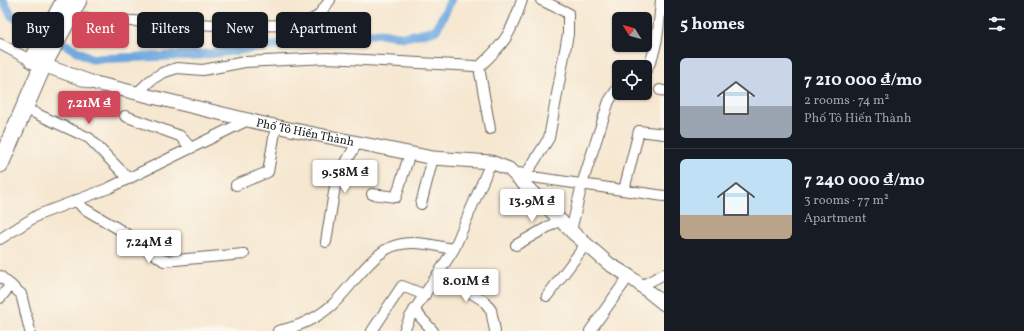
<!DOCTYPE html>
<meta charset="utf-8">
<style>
body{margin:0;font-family:Vollkorn,serif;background:#242831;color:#f1f3f6;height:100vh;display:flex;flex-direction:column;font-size:15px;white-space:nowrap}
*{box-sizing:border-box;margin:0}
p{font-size:13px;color:#9ea1a6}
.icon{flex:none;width:22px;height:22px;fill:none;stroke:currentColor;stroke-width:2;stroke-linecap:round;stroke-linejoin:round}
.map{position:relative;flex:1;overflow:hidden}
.sheet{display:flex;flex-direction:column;background:#171b24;width:360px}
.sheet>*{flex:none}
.banner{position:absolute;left:12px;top:12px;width:380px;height:36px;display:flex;gap:8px}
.needle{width:26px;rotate:307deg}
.controls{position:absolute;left:612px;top:12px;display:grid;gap:8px}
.controls a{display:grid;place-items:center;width:40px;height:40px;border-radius:6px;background:#171b24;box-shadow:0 1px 3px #0004;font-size:20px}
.price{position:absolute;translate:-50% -34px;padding:0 9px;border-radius:4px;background:#fff;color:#222;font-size:13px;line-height:26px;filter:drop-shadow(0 1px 2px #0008)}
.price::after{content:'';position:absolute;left:50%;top:24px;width:12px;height:9px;margin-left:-6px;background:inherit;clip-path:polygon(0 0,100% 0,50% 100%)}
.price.selected{background:#d1495b;color:#fff}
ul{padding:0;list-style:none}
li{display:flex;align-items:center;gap:12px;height:100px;padding:0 16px}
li+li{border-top:1px solid #363941}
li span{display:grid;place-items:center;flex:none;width:112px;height:80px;border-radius:6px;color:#555}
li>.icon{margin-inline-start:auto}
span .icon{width:48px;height:48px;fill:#fffc;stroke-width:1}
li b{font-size:17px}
h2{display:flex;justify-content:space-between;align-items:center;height:48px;padding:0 16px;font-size:17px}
.chip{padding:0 14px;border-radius:6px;background:#171b24;box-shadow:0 1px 3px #0004;font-size:14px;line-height:36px}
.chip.selected{background:#d1495b;color:#fff}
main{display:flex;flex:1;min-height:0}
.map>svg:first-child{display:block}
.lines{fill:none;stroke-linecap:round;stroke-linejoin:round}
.canal{stroke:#6ea7de;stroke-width:9}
.minor-casing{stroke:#68635b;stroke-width:12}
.tertiary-casing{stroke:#68635b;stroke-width:15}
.primary-casing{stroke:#68635b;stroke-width:19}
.minor{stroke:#fff;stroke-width:10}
.tertiary{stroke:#fff;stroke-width:13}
.primary{stroke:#fff;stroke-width:17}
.labels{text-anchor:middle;stroke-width:3;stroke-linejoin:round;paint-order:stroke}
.street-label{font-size:12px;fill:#1c1c1c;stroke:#fbf7ec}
</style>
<main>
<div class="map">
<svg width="664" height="331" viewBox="0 0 664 331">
<rect width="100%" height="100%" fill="#fbf7ec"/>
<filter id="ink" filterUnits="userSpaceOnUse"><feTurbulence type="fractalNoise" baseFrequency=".025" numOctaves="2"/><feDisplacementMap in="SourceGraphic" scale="8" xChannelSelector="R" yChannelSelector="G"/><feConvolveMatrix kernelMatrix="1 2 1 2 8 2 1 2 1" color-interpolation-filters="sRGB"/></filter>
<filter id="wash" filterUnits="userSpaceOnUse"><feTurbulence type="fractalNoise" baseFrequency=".012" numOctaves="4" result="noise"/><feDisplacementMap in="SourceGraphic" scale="16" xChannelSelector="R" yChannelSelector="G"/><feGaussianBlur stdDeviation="0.9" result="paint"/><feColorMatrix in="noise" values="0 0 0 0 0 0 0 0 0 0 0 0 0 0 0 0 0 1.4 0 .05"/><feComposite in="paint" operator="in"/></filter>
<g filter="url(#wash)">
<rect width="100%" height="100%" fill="#f6e7d0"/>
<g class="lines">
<!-- canal -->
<path class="canal" d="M3 0 12 16 92 59 199 55 380 33 405 37 436 30 451 0"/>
</g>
</g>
<g filter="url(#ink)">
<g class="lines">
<!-- minor casing -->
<g class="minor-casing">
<path id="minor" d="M69 18 238 26 293 25 308 22 318 16 330 0
M0 44 32 61
M479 67C505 43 511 34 522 0
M645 72C658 52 659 23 661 0
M660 90 664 91
M137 93 151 80 162 73 177 68 203 70 245 62 328 58 474 66 479 67 490 129
M24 108 89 138 129 179
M125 116 180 136 191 148
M520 173 525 176 664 196
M525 176 549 138 568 34V13L541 0
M236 185 268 172 276 126
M624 190 639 131 664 134
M372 194 396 197 410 153
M76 200 83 208 122 231 164 261 244 254
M421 204 433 158
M571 231 582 184 609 101 619 86
M0 239 38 215 109 188 248 120
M326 242 336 180 357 143
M516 245 560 220
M440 273 484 301 491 310 495 331
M0 276 21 294 30 331
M641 286 664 274
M547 296 586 244
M0 298 11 285
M414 310 433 331
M278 331C298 327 316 319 332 305 351 288 372 251 397 245 416 240 435 246 454 249
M372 331 402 286 425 295
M404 331 410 317 454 249 491 162
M590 331 629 276"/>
</g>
<!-- tertiary casing -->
<g class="tertiary-casing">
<g id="tertiary">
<path id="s1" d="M43 65 91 82 260 123 433 158 491 162 509 169 571 231 609 264 629 276 664 304"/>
</g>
</g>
<!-- primary casing -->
<g class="primary-casing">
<path id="primary" d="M33 60 65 0
M0 164 43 65 78 0"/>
</g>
<!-- minor -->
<use href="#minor" class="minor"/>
<!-- tertiary -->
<use href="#tertiary" class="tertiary"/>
<!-- primary -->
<use href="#primary" class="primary"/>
</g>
</g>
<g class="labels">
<!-- street labels -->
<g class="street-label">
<text dy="4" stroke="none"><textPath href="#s1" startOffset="271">Phố Tô Hiến Thành</textPath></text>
</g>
</g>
</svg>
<div class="controls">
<a><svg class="needle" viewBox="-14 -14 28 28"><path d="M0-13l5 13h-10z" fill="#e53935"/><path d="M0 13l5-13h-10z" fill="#9ea1a6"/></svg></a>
<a><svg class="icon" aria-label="locate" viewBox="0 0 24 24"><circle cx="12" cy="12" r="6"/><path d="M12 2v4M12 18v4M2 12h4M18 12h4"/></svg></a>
</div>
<b class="price selected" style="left:89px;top:125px">7.21M ₫</b>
<b class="price" style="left:345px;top:194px">9.58M ₫</b>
<b class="price" style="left:532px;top:223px">13.9M ₫</b>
<b class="price" style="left:149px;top:264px">7.24M ₫</b>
<b class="price" style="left:466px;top:303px">8.01M ₫</b>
<div class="banner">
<a class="chip">Buy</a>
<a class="chip selected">Rent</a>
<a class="chip">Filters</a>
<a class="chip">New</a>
<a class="chip">Apartment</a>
</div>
</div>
<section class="sheet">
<h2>5 homes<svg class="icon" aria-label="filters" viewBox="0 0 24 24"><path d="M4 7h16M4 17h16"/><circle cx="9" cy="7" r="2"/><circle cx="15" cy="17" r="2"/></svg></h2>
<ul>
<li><span style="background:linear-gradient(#c9d6e8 60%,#9aa5b1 0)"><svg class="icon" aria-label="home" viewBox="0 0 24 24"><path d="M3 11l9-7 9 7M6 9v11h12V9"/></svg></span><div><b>7 210 000 ₫/mo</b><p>2 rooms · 74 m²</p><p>Phố Tô Hiến Thành</p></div></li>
<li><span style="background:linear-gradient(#bfe0f5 70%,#b9a48a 0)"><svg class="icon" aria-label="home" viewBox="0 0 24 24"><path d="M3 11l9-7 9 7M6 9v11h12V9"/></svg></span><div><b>7 240 000 ₫/mo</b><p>3 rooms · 77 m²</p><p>Apartment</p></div></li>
</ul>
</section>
</main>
